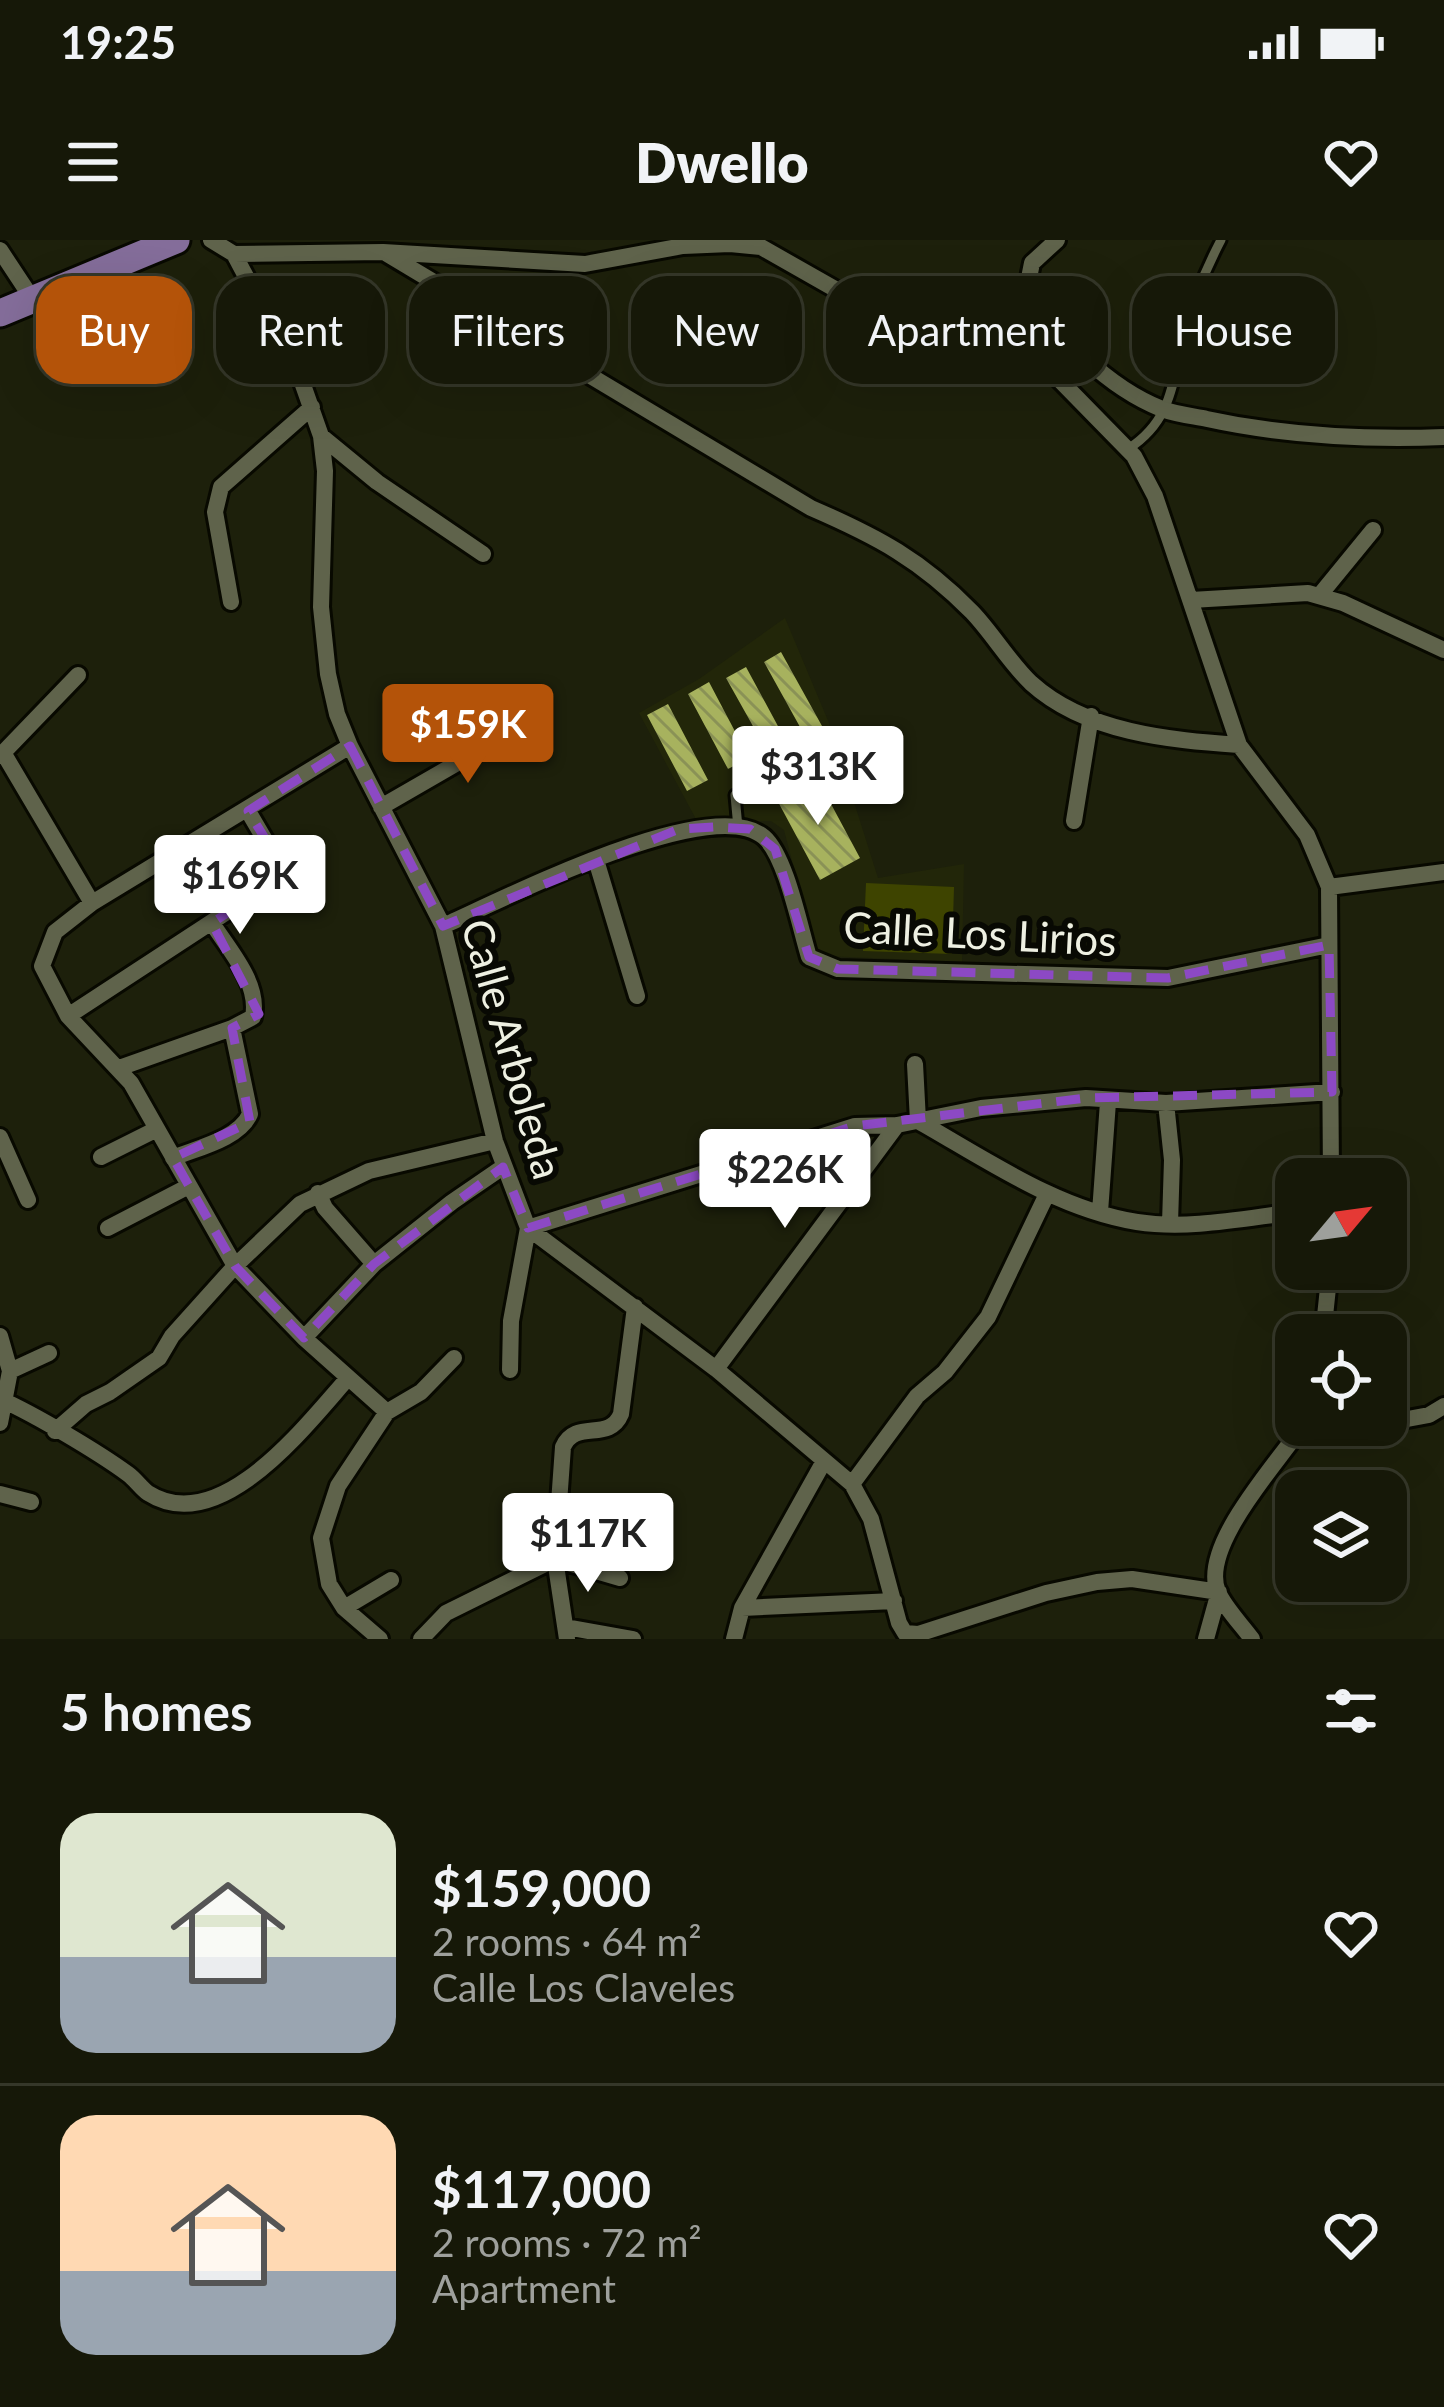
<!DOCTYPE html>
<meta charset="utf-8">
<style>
body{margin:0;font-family:Lato,sans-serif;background:#232516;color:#f1f3f6;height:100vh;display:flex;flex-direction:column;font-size:45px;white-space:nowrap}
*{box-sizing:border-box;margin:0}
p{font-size:39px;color:#9ea09c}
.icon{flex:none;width:66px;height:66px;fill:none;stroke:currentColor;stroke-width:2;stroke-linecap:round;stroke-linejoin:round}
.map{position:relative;height:1399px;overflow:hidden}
.panel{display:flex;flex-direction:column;background:#161808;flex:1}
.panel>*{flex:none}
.guide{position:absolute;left:36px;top:36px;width:1374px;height:108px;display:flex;gap:24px}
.needle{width:78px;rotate:61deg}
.tools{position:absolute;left:1275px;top:918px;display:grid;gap:24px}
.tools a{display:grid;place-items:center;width:132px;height:132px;border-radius:24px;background:#161808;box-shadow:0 12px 48px #0002,0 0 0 3px #353729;font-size:60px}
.price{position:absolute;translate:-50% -102px;padding:0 27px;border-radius:12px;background:#fff;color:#222;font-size:39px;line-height:78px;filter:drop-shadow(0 3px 6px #0008)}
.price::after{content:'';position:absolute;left:50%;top:72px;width:36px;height:27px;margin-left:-18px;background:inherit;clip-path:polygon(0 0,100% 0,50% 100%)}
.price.selected{background:#b45309;color:#fff}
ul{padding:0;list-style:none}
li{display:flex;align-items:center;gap:36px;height:300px;padding:0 60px}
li+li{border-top:3px solid #353729}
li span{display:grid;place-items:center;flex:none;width:336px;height:240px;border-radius:36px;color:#555}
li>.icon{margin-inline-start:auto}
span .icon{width:144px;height:144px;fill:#fffc;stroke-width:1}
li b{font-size:51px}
h2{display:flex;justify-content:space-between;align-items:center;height:144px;padding:0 60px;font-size:51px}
.chip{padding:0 42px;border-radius:36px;background:#161808;box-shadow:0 12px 48px #0002,0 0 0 3px #353729;font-size:42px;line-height:108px}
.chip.selected{background:#b45309;color:#fff}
.status{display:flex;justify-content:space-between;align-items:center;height:84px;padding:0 60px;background:#161808;direction:ltr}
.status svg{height:33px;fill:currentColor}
header{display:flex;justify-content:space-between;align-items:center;height:156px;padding:0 60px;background:#161808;font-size:54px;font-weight:800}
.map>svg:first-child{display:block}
.built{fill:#222609}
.green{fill:#3e4400}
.building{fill:url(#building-back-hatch)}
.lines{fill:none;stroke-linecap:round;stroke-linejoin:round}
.lane-casing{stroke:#080900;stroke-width:15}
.street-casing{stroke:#080900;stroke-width:22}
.primary-casing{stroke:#080900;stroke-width:33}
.lane{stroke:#5f634b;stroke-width:9}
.street{stroke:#5f634b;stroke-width:16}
.primary{stroke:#846d9a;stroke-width:27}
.marked{fill:none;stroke:#8c49c4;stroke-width:9;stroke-dasharray:24 15;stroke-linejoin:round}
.labels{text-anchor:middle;stroke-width:12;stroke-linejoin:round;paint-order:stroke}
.street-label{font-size:42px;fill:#eef0e2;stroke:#080903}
</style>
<div class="status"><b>19:25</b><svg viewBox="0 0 49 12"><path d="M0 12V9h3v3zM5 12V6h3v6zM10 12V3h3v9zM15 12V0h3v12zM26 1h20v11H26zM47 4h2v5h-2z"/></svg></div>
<header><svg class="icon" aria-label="menu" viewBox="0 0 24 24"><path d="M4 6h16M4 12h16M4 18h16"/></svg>Dwello<svg class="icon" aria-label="heart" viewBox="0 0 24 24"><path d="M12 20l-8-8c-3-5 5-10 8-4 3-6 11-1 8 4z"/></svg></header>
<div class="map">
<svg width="1444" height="1399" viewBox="0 0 1444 1399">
<defs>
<pattern id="building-back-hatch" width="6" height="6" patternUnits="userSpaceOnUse" patternTransform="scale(3)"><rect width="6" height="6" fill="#a7b25e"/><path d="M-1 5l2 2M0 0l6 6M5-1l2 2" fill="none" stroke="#8a9256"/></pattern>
</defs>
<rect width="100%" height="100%" fill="#1d200b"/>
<!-- built -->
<path class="built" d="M785 378 829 483 878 638 964 624 962 722 826 716 814 704 784 590 771 581H697L639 473 699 439Z"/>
<!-- green -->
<path class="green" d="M866 643 954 647 952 714 863 711Z"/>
<!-- building -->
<path class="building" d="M781 412 822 486 805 496 764 422Z
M746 427 786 501 767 511 726 438Z
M709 442 749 518 728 529 688 454Z
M668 464 708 540 687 551 647 475Z
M816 536 860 618 820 640 776 558Z"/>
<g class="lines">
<!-- lane casing -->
<g class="lane-casing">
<path id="lane" d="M1128 209C1176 178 1172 136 1186 87 1194 57 1207 27 1221 0
M735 555 738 588"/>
</g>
<!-- street casing -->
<g class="street-casing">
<path id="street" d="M211 0 234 14 383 12 585 24 683 6 730 4 761 7 842 53 892 73 987 90 1042 122 1134 216 1155 256 1239 505 1307 595 1329 647 1331 939
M1057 0 1032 23 1027 48C1058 97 1107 147 1162 169 1175 174 1192 176 1207 179 1285 196 1364 200 1444 197
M0 10 33 60
M234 14 302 142 321 196 325 231 321 367 328 434 337 474 350 506 443 686 495 901 528 988 716 1129 852 1244 871 1279 899 1383 905 1393 918 1394 1046 1353 1097 1342 1132 1339 1219 1352 1206 1399
M387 14 811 268C878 297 921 320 972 372 993 394 1009 422 1031 443 1086 493 1170 500 1239 505
M321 196 377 242 483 314
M1319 356 1373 290
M1191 360 1308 353 1343 363 1444 410
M231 362 215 272 221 247 312 167
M350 506 92 663 55 692 42 726 68 776 131 843 235 1026 304 1098 387 1172
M4 514 92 663
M0 516 78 435
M381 567 530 481
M1074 581 1091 476
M596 620 637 756
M1329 647 1444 632
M443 686C502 660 711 552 764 597 786 616 800 688 809 717L838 729 1168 738 1329 705
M68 776 285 634 248 571
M915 824 918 881C987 920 1057 969 1137 982 1189 990 1245 978 1296 972
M119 828 232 788 253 777C260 743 229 710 212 683
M1166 863 1172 920 1170 983
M0 897 28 960
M101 917 157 889
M173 918C197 908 239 899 250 874L232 788
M318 953 325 968 374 1024
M1100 972 1108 862
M108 988 189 946
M528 988 855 886 897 885 981 868 1086 858 1166 863 1332 852
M1323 1095 1330 1029
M0 1096 10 1131 0 1183
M304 1098 374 1024 452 962 503 927
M716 1129 897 885
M510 1130 511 1081 528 988
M10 1131 49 1113
M0 1159C34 1174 98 1212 128 1234 135 1239 141 1248 148 1253 220 1299 306 1185 348 1138
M1386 1183 1429 1175 1444 1166
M1301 1189 1338 1190 1368 1185
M55 1191 86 1164 110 1152 159 1118 172 1096 235 1026 300 964 369 931 495 901
M852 1244 917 1156 945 1132 988 1077 1047 954
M0 1254 31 1262
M344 1368 391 1340
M742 1368 894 1361
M566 1387 633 1399
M380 1399 344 1368 329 1344 321 1298 338 1246 387 1172 421 1152 454 1118
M421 1399 446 1373 555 1319 620 1338
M567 1399 555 1319 563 1207C576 1178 609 1203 621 1174L635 1067
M734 1399 742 1368 823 1223
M1252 1399C1241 1384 1225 1368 1218 1352 1199 1306 1279 1222 1303 1185"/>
</g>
<!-- primary casing -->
<g class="primary-casing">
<path id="primary" d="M0 73 176 0"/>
</g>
<!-- lane -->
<use href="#lane" class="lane"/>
<!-- street -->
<use href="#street" class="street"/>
<!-- primary -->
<use href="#primary" class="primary"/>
</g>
<!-- marked area -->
<path class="marked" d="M350 506 443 686 679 589 714 587 750 589 775 609 809 717 838 729 1168 738 1329 705 1332 852 1086 858 855 886 528 988 503 927 374 1024 304 1098 235 1026 173 918 250 882 232 788 259 774 212 683 287 634 248 571Z"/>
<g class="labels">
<!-- street labels -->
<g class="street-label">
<text transform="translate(980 694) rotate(3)" y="15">Calle Los Lirios</text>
<text transform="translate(512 809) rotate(74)" y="15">Calle Arboleda</text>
</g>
</g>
</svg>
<div class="tools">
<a><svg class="needle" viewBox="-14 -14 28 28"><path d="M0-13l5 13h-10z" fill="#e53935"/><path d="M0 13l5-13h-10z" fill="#9ea09c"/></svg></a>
<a><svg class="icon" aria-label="locate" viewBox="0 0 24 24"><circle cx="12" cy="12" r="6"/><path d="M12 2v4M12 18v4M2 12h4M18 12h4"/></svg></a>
<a><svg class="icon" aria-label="layers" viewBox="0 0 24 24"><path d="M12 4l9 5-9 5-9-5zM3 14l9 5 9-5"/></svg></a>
</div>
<b class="price selected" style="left:468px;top:546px">$159K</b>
<b class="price" style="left:818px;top:588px">$313K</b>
<b class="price" style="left:240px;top:697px">$169K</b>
<b class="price" style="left:785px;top:991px">$226K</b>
<b class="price" style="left:588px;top:1355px">$117K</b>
<div class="guide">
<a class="chip selected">Buy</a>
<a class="chip">Rent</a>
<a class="chip">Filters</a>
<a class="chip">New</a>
<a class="chip">Apartment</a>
<a class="chip">House</a>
</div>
</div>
<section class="panel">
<h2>5 homes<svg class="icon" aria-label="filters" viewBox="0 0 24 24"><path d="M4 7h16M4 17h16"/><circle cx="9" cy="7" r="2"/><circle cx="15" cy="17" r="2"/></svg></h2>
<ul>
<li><span style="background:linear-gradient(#dfe7d0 60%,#9aa5b1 0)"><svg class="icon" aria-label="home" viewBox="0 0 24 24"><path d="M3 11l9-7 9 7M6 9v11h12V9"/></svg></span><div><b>$159,000</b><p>2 rooms · 64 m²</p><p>Calle Los Claveles</p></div><svg class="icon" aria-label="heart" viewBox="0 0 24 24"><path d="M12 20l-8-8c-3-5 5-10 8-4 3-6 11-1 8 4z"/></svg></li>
<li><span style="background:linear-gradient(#ffd9b3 65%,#9aa5b1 0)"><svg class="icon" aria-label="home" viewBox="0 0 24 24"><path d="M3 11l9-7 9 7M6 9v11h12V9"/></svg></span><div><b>$117,000</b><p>2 rooms · 72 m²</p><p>Apartment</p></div><svg class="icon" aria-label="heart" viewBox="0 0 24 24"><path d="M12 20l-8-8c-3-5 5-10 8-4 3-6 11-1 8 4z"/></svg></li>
</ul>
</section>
